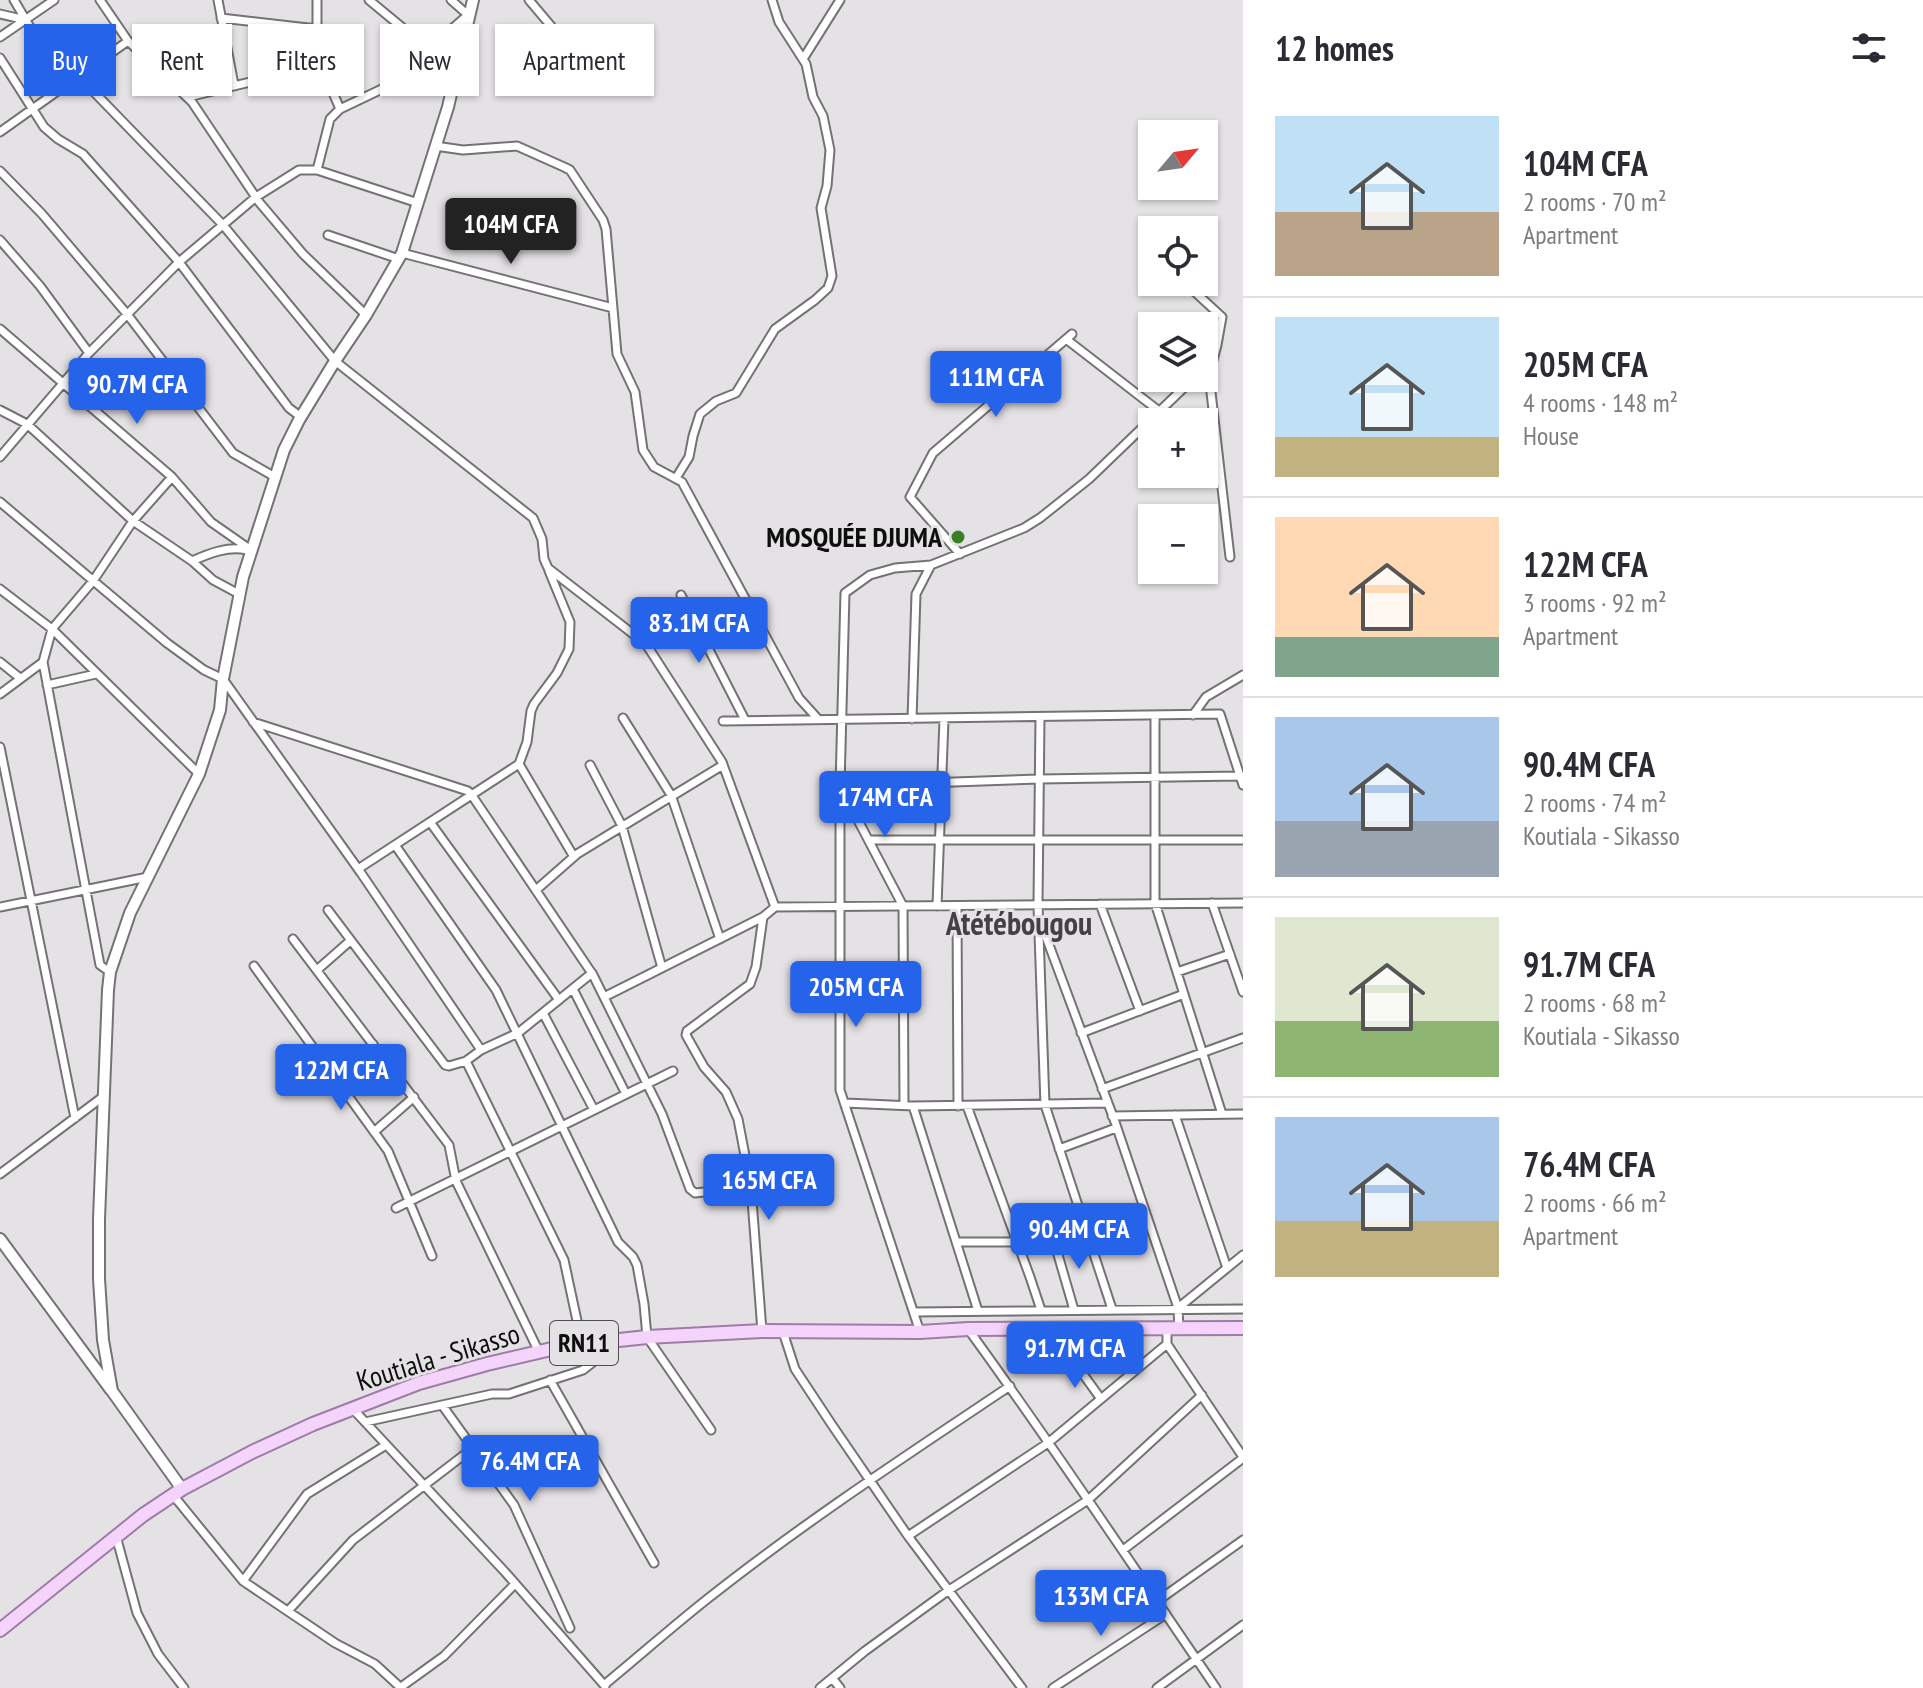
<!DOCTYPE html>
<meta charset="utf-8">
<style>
body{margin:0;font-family:"PT Sans Narrow",sans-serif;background:#f7f7f7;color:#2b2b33;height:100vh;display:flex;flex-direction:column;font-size:30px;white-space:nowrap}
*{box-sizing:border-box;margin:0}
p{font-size:26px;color:#7c7c81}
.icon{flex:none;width:44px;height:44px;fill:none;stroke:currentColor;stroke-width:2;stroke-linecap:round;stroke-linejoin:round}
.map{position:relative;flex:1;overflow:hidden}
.details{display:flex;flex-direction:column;background:#fff;width:680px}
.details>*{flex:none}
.banner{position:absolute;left:24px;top:24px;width:760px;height:72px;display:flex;gap:16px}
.needle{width:52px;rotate:61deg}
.buttons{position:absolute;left:1138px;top:120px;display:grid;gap:16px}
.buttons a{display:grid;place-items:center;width:80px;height:80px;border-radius:0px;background:#fff;box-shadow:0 2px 6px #0004;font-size:40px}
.price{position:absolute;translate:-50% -68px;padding:0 18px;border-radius:8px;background:#2563eb;color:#fff;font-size:26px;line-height:52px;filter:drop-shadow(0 2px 4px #0008)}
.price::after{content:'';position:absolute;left:50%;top:48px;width:24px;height:18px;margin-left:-12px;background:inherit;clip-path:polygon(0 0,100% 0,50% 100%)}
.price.active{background:#222;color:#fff}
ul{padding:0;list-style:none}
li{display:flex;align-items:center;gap:24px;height:200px;padding:0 32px}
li+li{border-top:2px solid #e1e1e2}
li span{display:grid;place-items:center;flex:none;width:224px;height:160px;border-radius:0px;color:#555}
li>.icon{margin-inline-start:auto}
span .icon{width:96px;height:96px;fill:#fffc;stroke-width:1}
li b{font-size:34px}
h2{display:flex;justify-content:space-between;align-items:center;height:96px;padding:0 32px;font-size:34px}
.tag{padding:0 28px;border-radius:0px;background:#fff;box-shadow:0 2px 6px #0004;font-size:28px;line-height:72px}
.tag.active{background:#2563eb;color:#fff}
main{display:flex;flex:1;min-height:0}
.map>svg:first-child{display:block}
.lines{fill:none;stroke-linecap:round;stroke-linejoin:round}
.street-casing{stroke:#747275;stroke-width:11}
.secondary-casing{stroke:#747275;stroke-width:14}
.primary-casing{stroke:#9f7ca7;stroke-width:16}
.street{stroke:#fff;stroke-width:7}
.secondary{stroke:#fff;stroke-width:10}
.primary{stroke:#f4d4fb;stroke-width:12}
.poi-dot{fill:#388025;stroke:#e5e2e5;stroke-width:3}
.labels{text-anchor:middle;stroke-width:6;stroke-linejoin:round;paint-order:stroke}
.shield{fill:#e5e2e5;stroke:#4f4e4f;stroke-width:2}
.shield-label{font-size:26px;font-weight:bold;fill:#0f0e0f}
.poi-label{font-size:28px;font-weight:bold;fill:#0f0e0f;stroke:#e5e2e5;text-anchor:end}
.street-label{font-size:28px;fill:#0f0e0f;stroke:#e5e2e5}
.quarter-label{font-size:32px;font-weight:bold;fill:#434144;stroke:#e5e2e5}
</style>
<main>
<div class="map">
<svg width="1243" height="1688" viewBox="0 0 1243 1688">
<rect width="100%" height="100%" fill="#e5e2e5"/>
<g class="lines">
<!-- street casing -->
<g class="street-casing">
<path id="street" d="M14 0 54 68 72 82 93 91 223 225 335 361 533 518 542 539 544 559 548 568 646 644 722 762 775 907 1243 903
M100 0 128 41 192 102 259 202 303 254 366 315
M218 0 234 85
M317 0V31L321 65 340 109
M369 0 456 72
M529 0 551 26
M0 14 26 20
M221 18 317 29
M0 37 54 0
M0 58 44 127 58 139 83 154 179 262 289 408 301 417
M803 59 840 0
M188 97 321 65
M0 132 128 41
M435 146 463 150 517 146 564 167 570 170 603 220 606 229 617 354 635 392 643 450 654 467 682 482 799 698 818 719
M317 170 418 203
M0 171 42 214 127 314 233 453 275 477
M328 235 399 259
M0 240 40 286 89 353
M402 253 613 308
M1184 282 1222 317 1217 345 1209 375 1230 557
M0 329 172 477 211 522 251 550
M1066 339 1159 411
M0 410 27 424 133 521 192 561 213 580 239 594
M0 457 89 353 179 262 256 197 299 170H317L330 119 340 109 384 88 468 15 451 0
M676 478 689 457 693 436 700 414 716 401 736 393 775 329 815 300 828 288 832 276 821 208 827 186 830 150 823 116 813 97 806 64 779 22 772 0
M0 502 167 643 204 670 223 679 361 873 481 1050
M960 554 910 497 933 453 1072 334
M192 561C210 553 228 546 247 550
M0 589 52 629 199 774
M681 595 745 720
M0 662 20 678
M43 662 100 965 110 972
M47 685 96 674
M0 694 43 662 52 629 93 581 133 521 172 477
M1155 715V903L1222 1114
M1193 715 1206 697 1243 675
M1040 717 1038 905 1045 1105 1112 1309
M623 718 671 795 720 939
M912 719 916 594 931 565
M723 721 1220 714 1243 785
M253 722 468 791 473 797 593 975 662 1114 690 1189 695 1193 751 1187
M0 747 75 1118
M519 764 574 857
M590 765 622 826 662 968
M430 822 559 1000
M869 840H1243
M395 845 496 990 618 1242 633 1257 637 1265 644 1304 647 1337 711 1430
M358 869 519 764 527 742 531 711 534 704 557 673 569 649 570 622 549 571
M536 890 577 854 723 765
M1212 903 1243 992
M1100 904 1140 1011
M937 906 944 719
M957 906 958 1106
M0 907 148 877
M328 910 445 1065 449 1066 466 1061 481 1050 518 1033 592 973
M1042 926 1115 1122 1178 1308 1179 1329
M293 939 449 1145 456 1181 539 1352
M254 966 388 1151 432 1256
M317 970 350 941
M1177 972 1230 954
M573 989 626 1094
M604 997 763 917 775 907
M543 1013 594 1110
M1081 1033 1184 994
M466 1061 564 1260 582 1344
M333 1075 373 1044
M1102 1089 1243 1038
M845 1103 913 1106 1108 1103
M904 1105 903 906 840 786 1039 779 1240 776
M913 1106 978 1311
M967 1106 1030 1277 1041 1310
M1175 1115 1227 1268
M1112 1116 1243 1114
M374 1132 414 1097
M1059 1149 1116 1128
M0 1174 104 1096
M396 1208 673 1071
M1054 1241 1074 1310
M957 1242H1018L1088 1237
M1178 1308 1243 1255
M914 1312 1243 1309
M968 1329C1054 1447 1134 1568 1216 1688
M762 1331 751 1187 738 1119 726 1092 704 1067 686 1035 687 1031 750 984 756 967 763 917
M783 1332 795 1369 832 1425 908 1536 1022 1688
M920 1332 840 1090V786L845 593 870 575 895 568 931 565 1024 528 1040 518 1089 479 1194 378
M1167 1344 1243 1457
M1075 1363 1101 1399
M550 1380 654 1563
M442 1405 514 1505 570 1628
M352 1408 505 1572 605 1686
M365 1422 492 1394H509L583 1370 592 1363 602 1341
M173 1495 243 1581 335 1643 375 1664 401 1688
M116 1536 137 1613 158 1654 184 1688
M908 1536 1048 1443 1167 1344V1329
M1123 1550 1243 1458
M243 1581 307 1494 386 1445
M1156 1602 1243 1540
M288 1611 353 1540 473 1448
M832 1678 840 1688
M604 1685C638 1657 672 1627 706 1600 803 1523 907 1455 1010 1386
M401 1687 444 1656 515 1584
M820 1688 865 1651 949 1590 1088 1500 1202 1395
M1053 1688 1166 1614
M1157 1688 1243 1625"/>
</g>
<!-- secondary casing -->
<g class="secondary-casing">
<path id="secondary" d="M0 1239 111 1390
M182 1489 112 1391 103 1340 99 1279V1219L108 990 110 972 130 913 199 774 220 710 223 679 243 577 284 450 299 420 335 361 366 315 402 253 448 107 473 0"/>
</g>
<!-- primary casing -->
<g class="primary-casing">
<path id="primary" d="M0 1630 143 1515 182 1489 252 1452 313 1424 419 1383 487 1364 560 1347 582 1344 647 1337 762 1331 920 1332 968 1329 1243 1328"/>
</g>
<!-- street -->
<use href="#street" class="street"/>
<!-- secondary -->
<use href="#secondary" class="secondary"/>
<!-- primary -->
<use href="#primary" class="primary"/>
</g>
<!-- markers -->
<circle class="poi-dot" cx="958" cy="537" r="8"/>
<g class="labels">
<!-- shield labels -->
<rect class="shield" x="550" y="1321" width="68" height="44" rx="6"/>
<g class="shield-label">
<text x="584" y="1352">RN11</text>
</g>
<!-- poi labels -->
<g class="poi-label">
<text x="942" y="547">MOSQUÉE DJUMA</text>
</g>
<!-- street labels -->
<g class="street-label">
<text transform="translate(438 1357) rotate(-17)" y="10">Koutiala - Sikasso</text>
</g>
<!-- quarter labels -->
<g class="quarter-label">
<text x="1019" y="935">Atétébougou</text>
</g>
</g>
</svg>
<div class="buttons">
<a><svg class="needle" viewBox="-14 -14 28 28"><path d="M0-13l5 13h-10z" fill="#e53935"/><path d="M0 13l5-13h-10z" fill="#7c7c81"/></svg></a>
<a><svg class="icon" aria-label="locate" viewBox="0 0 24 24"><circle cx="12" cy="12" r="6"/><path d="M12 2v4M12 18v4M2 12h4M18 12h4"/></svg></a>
<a><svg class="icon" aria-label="layers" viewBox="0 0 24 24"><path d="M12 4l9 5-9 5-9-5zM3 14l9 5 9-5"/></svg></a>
<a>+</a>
<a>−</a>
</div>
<b class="price active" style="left:511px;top:266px">104M CFA</b>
<b class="price" style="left:996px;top:419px">111M CFA</b>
<b class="price" style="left:137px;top:426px">90.7M CFA</b>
<b class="price" style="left:699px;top:665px">83.1M CFA</b>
<b class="price" style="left:885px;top:839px">174M CFA</b>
<b class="price" style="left:856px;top:1029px">205M CFA</b>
<b class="price" style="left:341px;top:1112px">122M CFA</b>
<b class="price" style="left:769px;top:1222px">165M CFA</b>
<b class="price" style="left:1079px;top:1271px">90.4M CFA</b>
<b class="price" style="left:1075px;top:1390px">91.7M CFA</b>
<b class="price" style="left:530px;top:1503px">76.4M CFA</b>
<b class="price" style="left:1101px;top:1638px">133M CFA</b>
<div class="banner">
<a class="tag active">Buy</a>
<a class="tag">Rent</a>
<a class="tag">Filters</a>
<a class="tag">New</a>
<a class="tag">Apartment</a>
</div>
</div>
<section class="details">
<h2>12 homes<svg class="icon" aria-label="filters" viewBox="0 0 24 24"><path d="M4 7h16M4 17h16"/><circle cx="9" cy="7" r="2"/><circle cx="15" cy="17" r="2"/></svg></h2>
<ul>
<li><span style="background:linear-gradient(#bfe0f5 60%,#b9a48a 0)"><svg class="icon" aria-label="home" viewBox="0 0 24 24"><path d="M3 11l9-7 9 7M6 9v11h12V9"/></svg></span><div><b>104M CFA</b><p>2 rooms · 70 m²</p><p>Apartment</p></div></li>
<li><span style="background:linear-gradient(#bfe0f5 75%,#c2b280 0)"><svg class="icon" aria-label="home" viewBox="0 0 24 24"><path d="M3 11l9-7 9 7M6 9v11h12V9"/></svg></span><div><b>205M CFA</b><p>4 rooms · 148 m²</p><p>House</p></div></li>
<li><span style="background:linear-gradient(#ffd9b3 75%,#7fa58c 0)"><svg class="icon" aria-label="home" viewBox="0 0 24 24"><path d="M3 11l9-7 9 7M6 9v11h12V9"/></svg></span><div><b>122M CFA</b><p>3 rooms · 92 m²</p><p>Apartment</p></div></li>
<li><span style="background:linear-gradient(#a9c7e8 65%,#9aa5b1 0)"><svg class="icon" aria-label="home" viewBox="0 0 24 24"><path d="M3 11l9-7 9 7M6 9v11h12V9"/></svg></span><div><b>90.4M CFA</b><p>2 rooms · 74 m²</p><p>Koutiala - Sikasso</p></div></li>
<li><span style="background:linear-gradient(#dfe7d0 65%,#8fb573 0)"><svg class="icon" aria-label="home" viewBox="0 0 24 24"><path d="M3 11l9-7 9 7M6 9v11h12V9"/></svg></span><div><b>91.7M CFA</b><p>2 rooms · 68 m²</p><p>Koutiala - Sikasso</p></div></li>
<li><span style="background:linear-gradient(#a9c7e8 65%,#c2b280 0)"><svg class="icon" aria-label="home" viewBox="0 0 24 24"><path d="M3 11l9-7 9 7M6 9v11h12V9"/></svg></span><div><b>76.4M CFA</b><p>2 rooms · 66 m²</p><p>Apartment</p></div></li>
</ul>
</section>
</main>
